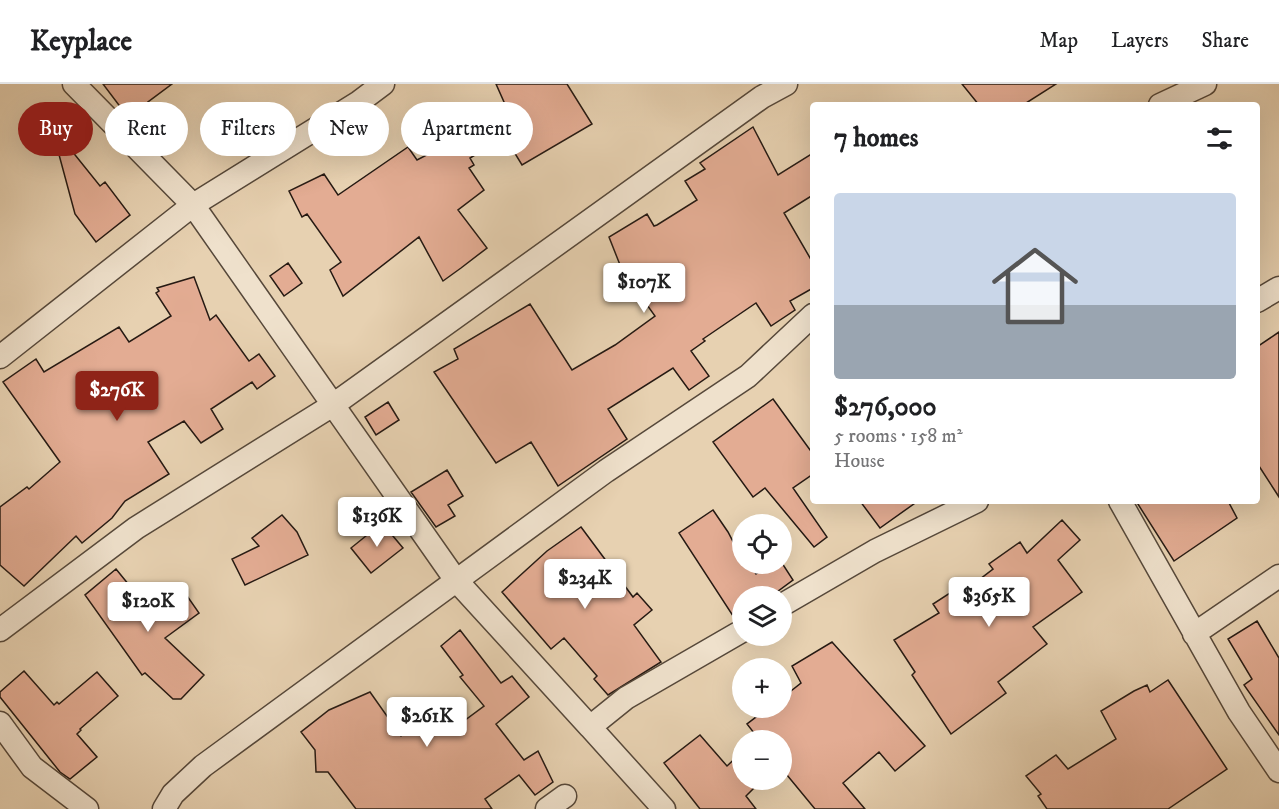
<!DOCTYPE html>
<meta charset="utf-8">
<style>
body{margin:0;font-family:"IM FELL DW Pica",serif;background:#f2f2f2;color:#202124;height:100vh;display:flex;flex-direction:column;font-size:22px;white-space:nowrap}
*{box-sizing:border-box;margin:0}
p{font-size:20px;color:#757577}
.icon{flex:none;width:33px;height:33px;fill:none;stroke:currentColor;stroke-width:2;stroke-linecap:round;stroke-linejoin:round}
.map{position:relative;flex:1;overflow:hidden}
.panel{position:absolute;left:810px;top:18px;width:450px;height:402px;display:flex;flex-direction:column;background:#fff;border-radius:6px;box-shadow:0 6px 24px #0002}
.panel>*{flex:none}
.top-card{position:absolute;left:18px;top:18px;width:570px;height:54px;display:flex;gap:12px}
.controls{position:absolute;left:732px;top:430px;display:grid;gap:12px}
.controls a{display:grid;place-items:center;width:60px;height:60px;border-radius:50%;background:#fff;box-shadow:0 6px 24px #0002;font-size:30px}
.price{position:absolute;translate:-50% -51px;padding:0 14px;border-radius:6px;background:#fff;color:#222;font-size:20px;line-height:39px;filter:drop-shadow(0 2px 3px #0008)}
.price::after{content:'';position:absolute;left:50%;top:36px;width:18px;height:14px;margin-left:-9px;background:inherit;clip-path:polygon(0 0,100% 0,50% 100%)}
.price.current{background:#8f2418;color:#fff}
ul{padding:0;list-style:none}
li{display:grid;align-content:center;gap:12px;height:318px;padding:0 24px}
li span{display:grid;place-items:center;height:186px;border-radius:6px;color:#555}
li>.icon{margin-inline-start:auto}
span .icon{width:108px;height:108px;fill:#fffc;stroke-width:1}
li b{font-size:26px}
h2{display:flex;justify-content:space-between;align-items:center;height:72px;padding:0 24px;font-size:26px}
.chip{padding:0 21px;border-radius:27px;background:#fff;box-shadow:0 6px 24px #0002;font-size:21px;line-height:54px}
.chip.current{background:#8f2418;color:#fff}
header{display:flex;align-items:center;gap:36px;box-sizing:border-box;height:84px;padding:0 30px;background:#fff;border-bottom:2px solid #e0e0e0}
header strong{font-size:28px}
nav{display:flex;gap:33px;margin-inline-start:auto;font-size:21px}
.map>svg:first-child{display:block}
.building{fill:#e3ac93;stroke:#261a13;stroke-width:1.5}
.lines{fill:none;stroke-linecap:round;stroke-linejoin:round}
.street-casing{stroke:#56483a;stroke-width:25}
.street{stroke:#efe1cc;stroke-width:22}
</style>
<header>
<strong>Keyplace</strong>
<nav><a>Map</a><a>Layers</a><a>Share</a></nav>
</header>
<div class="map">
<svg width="1279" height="725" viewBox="0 0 1279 725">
<rect width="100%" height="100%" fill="#e7d1b1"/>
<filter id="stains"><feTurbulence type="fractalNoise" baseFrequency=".00333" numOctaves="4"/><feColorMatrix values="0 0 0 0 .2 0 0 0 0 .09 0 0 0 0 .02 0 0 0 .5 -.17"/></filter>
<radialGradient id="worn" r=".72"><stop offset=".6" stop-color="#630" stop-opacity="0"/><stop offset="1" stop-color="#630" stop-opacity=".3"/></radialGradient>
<!-- building -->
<path class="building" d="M103 0H172L148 18 179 57 162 70 137 45Z
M496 0H567L592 40 522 81 505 53 470 74 474 81 469 84 484 106 458 126 487 164 461 184 443 197 419 153 343 212 330 186 341 178 307 130 302 133 289 107 324 90 338 111 408 63 417 76 496 35 491 26 504 18Z
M962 0H1056L1023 21H979Z
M51 41 100 102 105 98 130 131 96 158 75 130Z
M753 43 778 91 813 69V111L784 129 813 179V204L790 217 795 226 771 242 756 219 703 255 705 257 691 267 709 292 689 306 673 284 608 325 627 355 558 402 531 358 496 379 434 288 458 275 454 265 530 220 572 286 615 261 655 232 622 186 609 153 647 130 654 142 657 141 697 116 685 97 705 85 700 79Z
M288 179 302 199 284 212 270 192Z
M194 193 210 236 216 231 249 277 259 270 275 292 257 305 252 298 211 325 223 345 201 359 184 337 148 358 169 390 125 417 112 434 82 459 76 452 24 502 0 481V423L27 403 29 405 60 378 3 298 36 275 44 288 119 243 129 258 171 232 156 209 159 207 157 204Z
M1279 248V413L1257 379V263Z
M773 315 813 370V390L793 404 827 453 814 463 765 404 753 413 713 358Z
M388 318 399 336 376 351 365 333Z
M447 386 463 412 448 421 455 432 436 443 411 408Z
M860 417H918L880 444Z
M1136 417H1228L1237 434 1174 477Z
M713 426 728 448 742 475V480L748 485 752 483 756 490 770 480 782 479 793 496 770 513H742V534L735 535 679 449Z
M282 431 297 448 308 471 245 501 232 475 259 462 252 454Z
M1062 436 1080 456 1058 476 1082 508 1033 543 1047 560 998 598 1006 609 951 650 912 591 915 588 894 556 939 529 933 520 956 505 959 511 993 485 989 480 1020 458 1027 469Z
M382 439 403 464 371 489 351 464Z
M581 443 633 513 637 509 652 526 634 541 661 578 608 611 594 595 597 592 564 554 551 565 502 508 547 467Z
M116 485 151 528 183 506 199 529 165 554 204 591 181 615H173L145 589 142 591 85 511Z
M1257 537 1279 574V651L1244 601 1252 595 1228 555Z
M460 546 501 599 512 592 529 613 496 640 524 676 538 667 553 698 535 711 519 691 485 715 492 725H356L328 688H316L315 666 301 648 329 626 370 608 401 652 432 627 449 648 484 622 460 593 463 591 441 562Z
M832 558 925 662 895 687 879 668 843 699 865 725H815L782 685V657H754L758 654 747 640 768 624H782V614L801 599 792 582Z
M24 587 54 621 57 618 59 620 97 588 118 612 80 645 81 646 77 650 97 673 70 695 60 688 0 613V608Z
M1168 596 1227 685 1168 725H1047L1038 712 1041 710 1026 692 1056 671 1068 685 1116 655 1101 627 1134 607 1147 601 1150 608Z
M700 651 727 682 742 668V696H762L746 712 756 725H700L664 679Z"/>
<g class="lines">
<!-- street casing -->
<g class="street-casing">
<path id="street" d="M74 0 193 121 455 495 590 643
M1160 21 1205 0
M1257 217 1279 204
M0 273 193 121 359 18 383 0
M1120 417 1239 628 1279 687
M782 521 875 467 977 417
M0 546 136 444 333 321 762 13 786 0
M1194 550 1279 492
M0 639 32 683 87 725
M164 725 173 710 203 682 606 387 748 292 813 231
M547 725 565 712
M664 725 590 643 626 614 742 547"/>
</g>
<!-- street -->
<use href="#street" class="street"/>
</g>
<rect width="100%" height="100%" filter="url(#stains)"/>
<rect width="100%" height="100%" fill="url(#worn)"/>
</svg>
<div class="controls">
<a><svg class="icon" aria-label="locate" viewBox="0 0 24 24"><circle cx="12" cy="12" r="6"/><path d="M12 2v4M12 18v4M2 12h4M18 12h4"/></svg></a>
<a><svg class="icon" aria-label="layers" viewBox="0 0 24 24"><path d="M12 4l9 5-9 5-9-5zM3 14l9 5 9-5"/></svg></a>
<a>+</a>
<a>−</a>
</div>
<b class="price" style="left:644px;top:230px">$107K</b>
<b class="price current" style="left:117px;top:338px">$276K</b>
<b class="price" style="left:377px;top:464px">$136K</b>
<b class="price" style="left:585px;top:526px">$234K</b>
<b class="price" style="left:989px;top:544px">$365K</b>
<b class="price" style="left:148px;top:549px">$120K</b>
<b class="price" style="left:427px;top:664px">$261K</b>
<div class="top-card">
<a class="chip current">Buy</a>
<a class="chip">Rent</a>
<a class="chip">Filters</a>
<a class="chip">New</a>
<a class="chip">Apartment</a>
</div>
<section class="panel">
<h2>7 homes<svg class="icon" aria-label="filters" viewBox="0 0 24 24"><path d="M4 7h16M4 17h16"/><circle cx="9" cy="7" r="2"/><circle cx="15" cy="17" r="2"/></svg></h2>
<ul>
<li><span style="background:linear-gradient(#c9d6e8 60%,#9aa5b1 0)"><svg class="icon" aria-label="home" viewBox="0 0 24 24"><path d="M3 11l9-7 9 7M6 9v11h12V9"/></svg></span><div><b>$276,000</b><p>5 rooms · 158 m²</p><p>House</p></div></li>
</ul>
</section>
</div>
